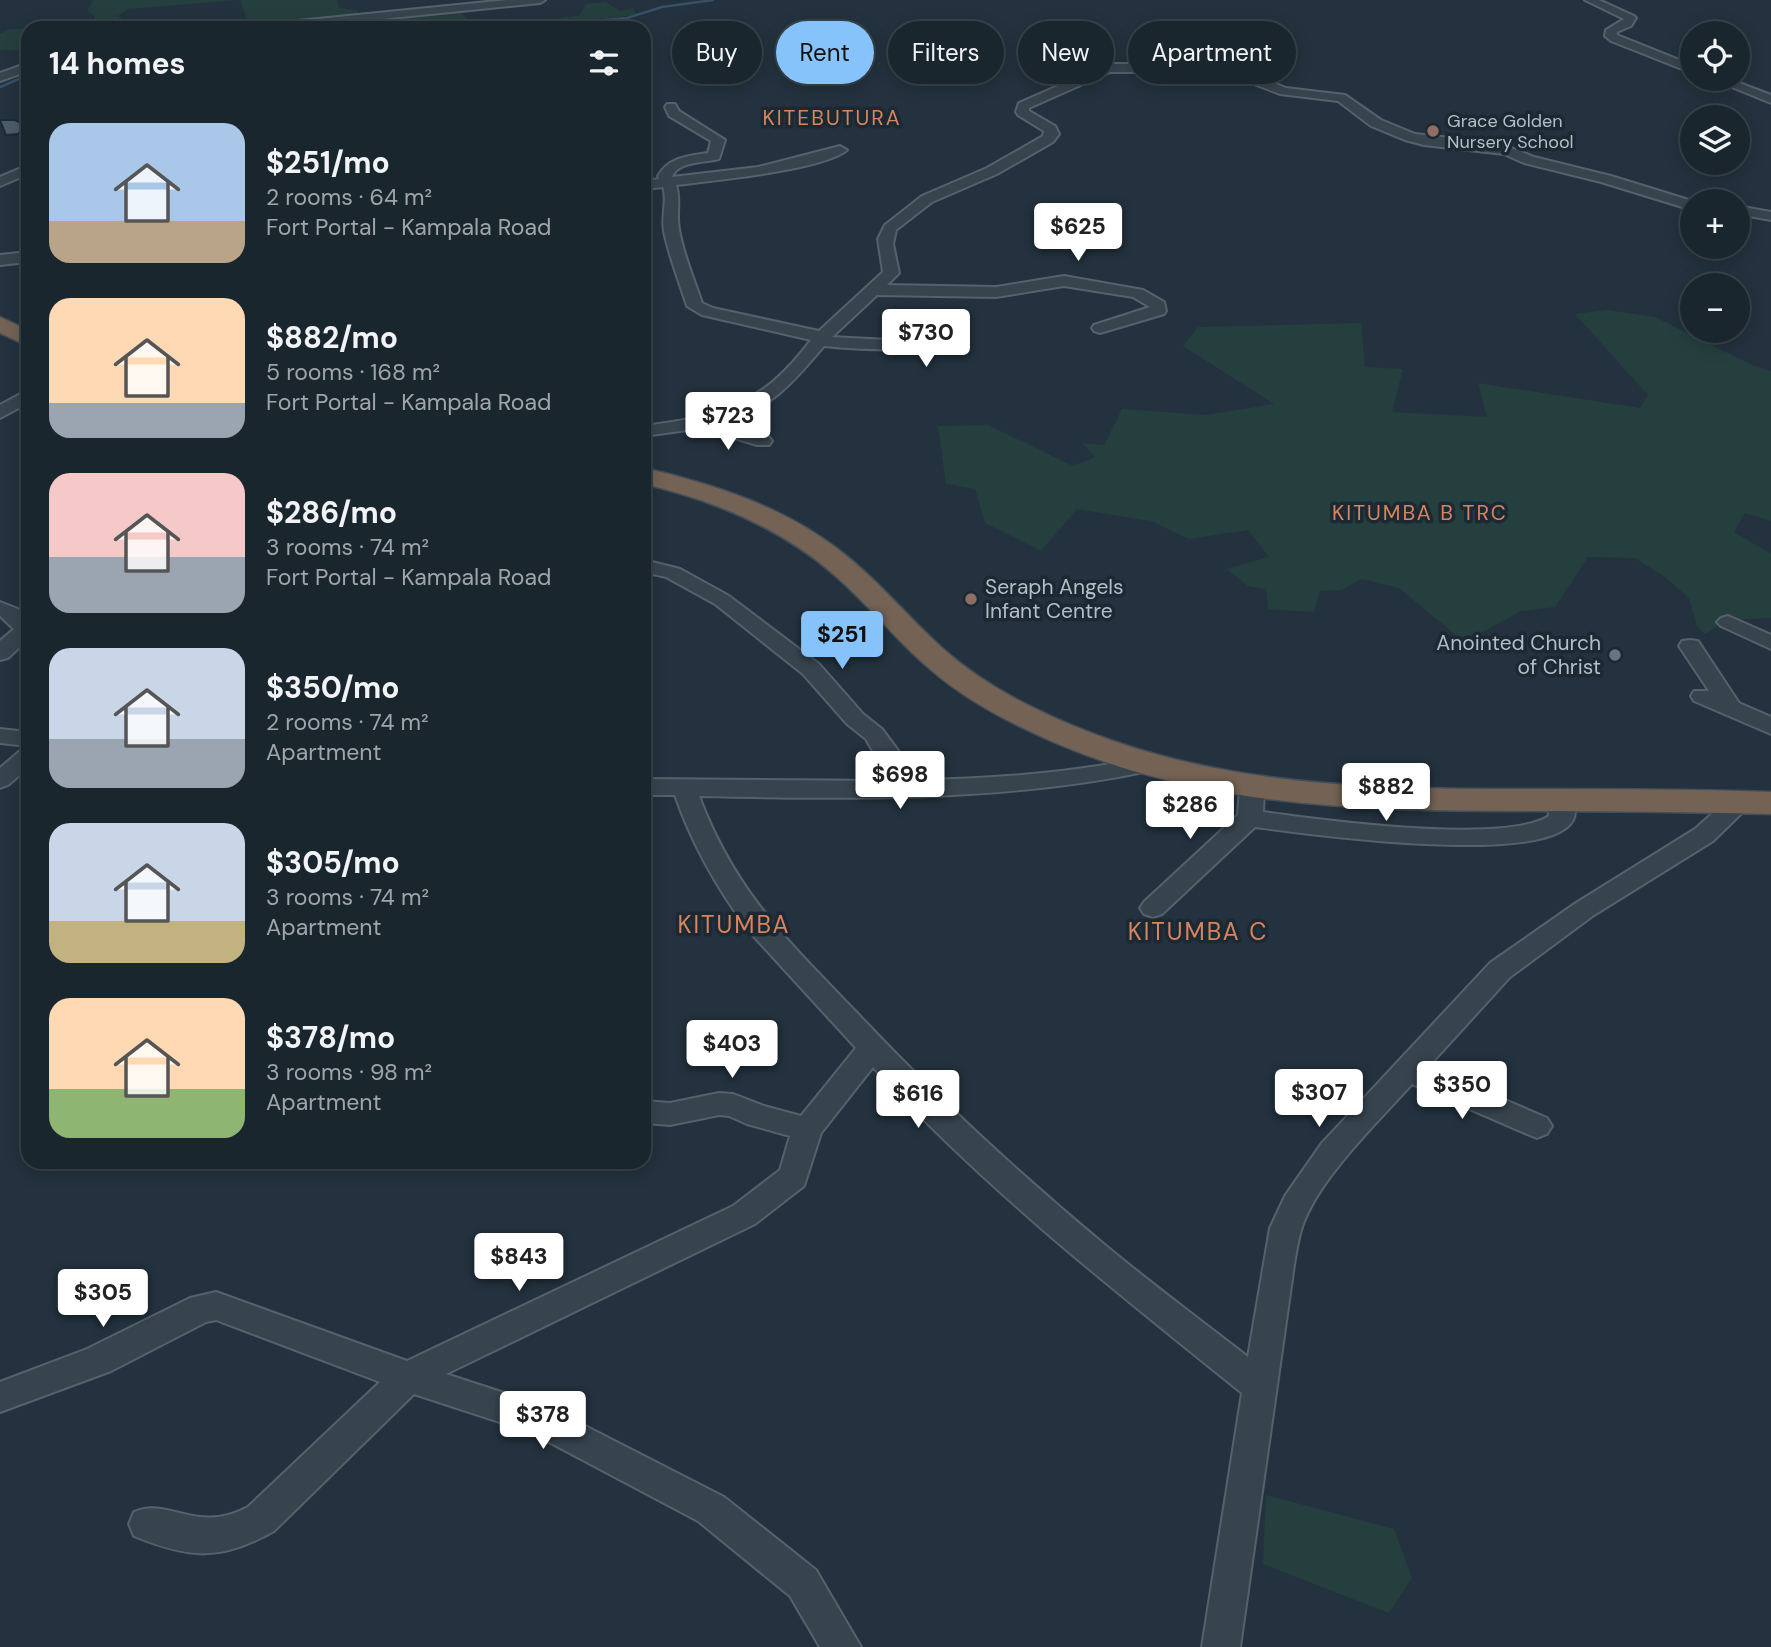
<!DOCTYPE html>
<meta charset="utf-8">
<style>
body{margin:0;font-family:"DM Sans",sans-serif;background:#27323a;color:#f1f3f6;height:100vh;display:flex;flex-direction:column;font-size:26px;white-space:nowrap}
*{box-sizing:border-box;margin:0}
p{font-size:23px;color:#9fa5aa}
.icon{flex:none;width:38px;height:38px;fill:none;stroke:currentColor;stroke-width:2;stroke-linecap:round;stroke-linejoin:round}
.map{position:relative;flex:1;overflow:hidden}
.panel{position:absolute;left:21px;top:21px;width:630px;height:1148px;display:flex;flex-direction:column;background:#1a262e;border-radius:21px;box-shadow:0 4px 18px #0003,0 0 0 2px #38434a}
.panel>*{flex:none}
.hud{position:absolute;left:672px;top:21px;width:665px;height:63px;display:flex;gap:14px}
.fabs{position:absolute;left:1680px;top:21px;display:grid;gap:14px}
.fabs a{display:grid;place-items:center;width:70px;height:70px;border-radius:50%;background:#1a262e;box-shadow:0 4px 18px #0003,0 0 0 2px #38434a;font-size:35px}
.price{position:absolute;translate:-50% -60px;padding:0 16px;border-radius:7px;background:#fff;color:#222;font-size:23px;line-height:46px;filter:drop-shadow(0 2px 4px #0008)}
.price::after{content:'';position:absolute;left:50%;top:42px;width:21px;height:16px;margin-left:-10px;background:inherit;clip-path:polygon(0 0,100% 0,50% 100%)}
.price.active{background:#86c3fb;color:#111}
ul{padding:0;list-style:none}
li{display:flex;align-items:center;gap:21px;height:175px;padding:0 28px}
li span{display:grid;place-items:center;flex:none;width:196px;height:140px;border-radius:21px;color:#555}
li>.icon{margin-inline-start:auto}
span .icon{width:84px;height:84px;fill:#fffc;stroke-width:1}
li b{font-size:30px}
h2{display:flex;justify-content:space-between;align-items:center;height:84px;padding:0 28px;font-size:30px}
.chip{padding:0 24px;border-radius:32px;background:#1a262e;box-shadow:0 4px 18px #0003,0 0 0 2px #38434a;font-size:24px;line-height:63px}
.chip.active{background:#86c3fb;color:#111}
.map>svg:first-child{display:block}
.green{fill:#253f3f}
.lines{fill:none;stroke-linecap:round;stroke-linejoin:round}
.stream{stroke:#365165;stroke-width:2.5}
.building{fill:#4c5c69;stroke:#1e2b35;stroke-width:2}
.minor-casing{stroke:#55616c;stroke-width:4}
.highway-casing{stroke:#424e59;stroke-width:3}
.minor{fill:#37444e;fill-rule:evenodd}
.highway{fill:#746354;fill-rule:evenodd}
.education-dot{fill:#8d6e63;stroke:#1c2933;stroke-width:2.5}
.worship-dot{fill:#6b7280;stroke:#1c2933;stroke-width:2.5}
.labels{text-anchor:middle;stroke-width:7;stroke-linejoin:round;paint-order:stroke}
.far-poi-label{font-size:18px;fill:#b3bec9;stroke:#1c2933;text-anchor:start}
.far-quarter-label{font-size:21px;letter-spacing:2px;fill:#d8845f;stroke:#1c2933}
.poi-label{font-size:21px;fill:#b3bec9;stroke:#1c2933;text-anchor:start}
.quarter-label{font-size:24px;letter-spacing:2px;fill:#d8845f;stroke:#1c2933}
</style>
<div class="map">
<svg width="1771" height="1647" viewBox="0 0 1771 1647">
<rect width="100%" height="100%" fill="#23323e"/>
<!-- green -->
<path class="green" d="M94 0H239L128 9 118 16 127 22 126 28H90L95 17 87 10Z
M240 0H337L339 8 358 10 357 18 250 28Z
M605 2 620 11 633 8 637 15 556 23 536 28H499L580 15 586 4Z
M459 10 475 28H270Z
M10 29H28V51L0 50V34Z
M1607 310 1655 317 1752 365 1771 371V521L1745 513 1734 532 1771 554V618L1727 620 1705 634 1697 626 1689 598 1665 577 1635 558 1588 557 1555 607 1521 611 1464 642 1399 588 1362 579 1341 590 1320 591 1314 612 1268 609 1266 589 1248 586 1226 569 1269 557 1248 530 1189 539 1151 521 1077 509 1041 551 985 523 975 489 946 484 938 426 988 425 1073 466 1095 457 1082 443 1104 445 1122 409 1207 415 1274 404 1183 346 1198 327 1361 323 1365 367 1403 369 1392 412 1487 417 1478 383 1640 408 1648 395 1575 314Z
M1266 1495 1394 1529 1412 1578 1389 1613 1263 1564Z"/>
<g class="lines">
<!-- stream -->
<path class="stream" d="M540 28 555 24 627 18 662 7 713 0
M0 87 28 75"/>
</g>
<!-- building -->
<path class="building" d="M0 120H15L27 126 18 134 6 135Z"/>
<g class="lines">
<!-- minor casing -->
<g class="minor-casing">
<path id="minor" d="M507 0H545L540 3 292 28H252L258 25Z
M1585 0H1599L1634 16 1636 18 1631 26 1617 32V35L1692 65V73L1611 41 1605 36 1606 30 1624 19Z
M28 63V71L0 81V73Z
M1108 64H1225L1286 88 1345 95 1381 120 1415 134 1488 142 1509 147 1534 157 1611 176 1692 201V210L1601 182 1524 163 1504 154 1424 145 1405 140 1371 126 1338 101 1280 94 1223 72H1110L1029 108V111L1055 126 1059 134 1053 142 997 174 932 202 896 230 893 244 899 273 887 285 996 287 1064 276 1143 290 1164 302 1166 311 1164 314 1100 333 1094 331 1092 328 1094 325 1150 307 1133 297 1064 286 996 297 877 295 832 337 889 340 958 332 966 337C949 355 850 349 824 346 793 382 772 409 723 422L769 437 772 441 769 445H757L702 428 644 436V426C723 416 762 405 811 340L702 315 687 306C679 281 669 256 664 231 661 216 668 200 663 187L644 189V181L659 179 658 176C669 157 688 156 708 153L711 141 669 116 665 107 667 104H675L679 111 725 140 719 159C704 163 678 161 672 177L758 167 840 146 847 150C824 170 710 181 676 185 681 199 676 214 679 229 683 254 694 279 702 303L713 308 819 331 883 272 878 239 885 225 922 196 987 168 1043 136 1044 131 1018 115 1016 112 1019 103Z
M1712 79H1729L1771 95V103Z
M28 165V174L0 186V177Z
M1738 206 1771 212V220L1738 214Z
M28 252V262L0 265V255Z
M28 390V403L0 418V405Z
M644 560 680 569 729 596 819 664 863 714 882 729 902 756 914 780C993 779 1071 773 1149 757L1157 759 1161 764 1157 769 1149 771C1002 802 849 799 699 796 735 892 787 940 856 1012 934 1095 1018 1173 1106 1246 1152 1284 1200 1320 1248 1357L1270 1228 1285 1196 1322 1143 1490 963 1576 903 1695 829 1732 796 1741 794 1750 796 1753 802 1713 841 1594 915 1510 977 1428 1067 1547 1118 1552 1126 1547 1134 1537 1138 1527 1134 1412 1084C1378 1122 1318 1179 1302 1227 1298 1239 1296 1253 1294 1265L1240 1647H1202L1242 1393C1114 1290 984 1188 873 1067L821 1133 804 1186 755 1224 446 1374 550 1408 724 1497 816 1570 861 1647H820L790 1596 698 1521 530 1432 414 1394 274 1531C221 1561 190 1559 134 1536L129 1524 134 1512C170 1497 196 1535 248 1507L380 1382 216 1320 206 1322 111 1371 0 1412V1382L87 1349 190 1298 216 1292 407 1361 733 1206 780 1170 790 1136 747 1124 729 1116 719 1115 670 1125 644 1123V1101L670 1103 719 1093 733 1094 764 1106 801 1116 856 1048 748 930C717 888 692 844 675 795H644V779L890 781 866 739 847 724 803 674 715 604 666 577 644 572Z
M0 602 18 609 28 619V639L8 658 0 660V641L14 629 0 616Z
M1728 616 1771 635V649L1721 626 1717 622 1721 618Z
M1690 640 1698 641 1739 703 1771 717V734L1694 701 1691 696 1694 691H1709L1679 646 1682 641Z
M0 729 28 732V746L0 743Z
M28 749V768L8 785 0 788V768L20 751Z
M1252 780 1260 783 1264 788 1263 812C1321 820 1504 845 1549 816L1548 801 1551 795 1560 793 1569 795C1623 881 1287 831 1255 827L1162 914 1153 917 1144 914 1140 908 1144 902 1238 815 1240 788 1244 783Z"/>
</g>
<!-- highway casing -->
<g class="highway-casing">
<path id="highway" d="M0 317 28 330V346L0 333Z
M644 468C713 484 782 506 839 550 877 579 906 615 941 647 968 671 999 691 1032 707 1189 785 1349 789 1521 789 1604 789 1688 789 1771 792V814C1691 812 1612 811 1532 811 1347 811 1176 808 1007 720 976 704 948 686 922 662 890 633 863 599 831 572 777 526 712 500 644 484Z"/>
</g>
<!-- minor -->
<use href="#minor" class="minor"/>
<!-- highway -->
<use href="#highway" class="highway"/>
</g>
<!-- markers -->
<g class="education-dot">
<circle cx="1433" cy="131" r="7"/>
<circle cx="971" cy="599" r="7"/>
</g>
<circle class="worship-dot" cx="1615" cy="655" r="7"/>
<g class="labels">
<!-- far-poi labels -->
<g class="far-poi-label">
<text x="1447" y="127">Grace Golden<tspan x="1447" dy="21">Nursery School</tspan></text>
</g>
<!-- far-quarter labels -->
<g class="far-quarter-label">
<text x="832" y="125">KITEBUTURA</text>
<text x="1420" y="520">KITUMBA B TRC</text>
</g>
<!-- poi labels -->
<g class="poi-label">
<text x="985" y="594">Seraph Angels<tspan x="985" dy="24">Infant Centre</tspan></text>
<text x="1601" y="650" text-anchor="end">Anointed Church<tspan x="1601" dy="24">of Christ</tspan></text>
</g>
<!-- quarter labels -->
<g class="quarter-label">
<text x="734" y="933">KITUMBA</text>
<text x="1198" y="940">KITUMBA C</text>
</g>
</g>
</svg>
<div class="fabs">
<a><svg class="icon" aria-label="locate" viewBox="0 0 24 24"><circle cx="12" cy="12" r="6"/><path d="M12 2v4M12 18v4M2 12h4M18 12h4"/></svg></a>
<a><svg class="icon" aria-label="layers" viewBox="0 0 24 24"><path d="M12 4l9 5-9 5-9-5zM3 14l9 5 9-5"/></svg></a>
<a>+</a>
<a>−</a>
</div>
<b class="price" style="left:1078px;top:263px">$625</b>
<b class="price" style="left:926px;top:369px">$730</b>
<b class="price" style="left:728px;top:452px">$723</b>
<b class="price active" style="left:842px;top:671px">$251</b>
<b class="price" style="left:900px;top:811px">$698</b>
<b class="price" style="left:1386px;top:823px">$882</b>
<b class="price" style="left:1190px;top:841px">$286</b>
<b class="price" style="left:732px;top:1080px">$403</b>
<b class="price" style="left:1462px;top:1121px">$350</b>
<b class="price" style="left:1319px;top:1129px">$307</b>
<b class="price" style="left:918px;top:1130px">$616</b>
<b class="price" style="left:519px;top:1293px">$843</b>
<b class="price" style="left:103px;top:1329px">$305</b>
<b class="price" style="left:543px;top:1451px">$378</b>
<div class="hud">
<a class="chip">Buy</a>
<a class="chip active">Rent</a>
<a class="chip">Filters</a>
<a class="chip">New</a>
<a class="chip">Apartment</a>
</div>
<section class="panel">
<h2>14 homes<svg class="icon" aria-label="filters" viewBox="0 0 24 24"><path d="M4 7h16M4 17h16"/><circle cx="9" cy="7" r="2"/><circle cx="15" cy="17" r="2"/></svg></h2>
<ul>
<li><span style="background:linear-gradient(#a9c7e8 70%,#b9a48a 0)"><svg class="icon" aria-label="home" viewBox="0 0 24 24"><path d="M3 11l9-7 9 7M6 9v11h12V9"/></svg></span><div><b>$251/mo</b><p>2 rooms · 64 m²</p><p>Fort Portal - Kampala Road</p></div></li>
<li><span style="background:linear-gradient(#ffd9b3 75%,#9aa5b1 0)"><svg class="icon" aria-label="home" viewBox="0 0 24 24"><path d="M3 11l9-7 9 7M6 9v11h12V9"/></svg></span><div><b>$882/mo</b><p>5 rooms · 168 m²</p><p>Fort Portal - Kampala Road</p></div></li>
<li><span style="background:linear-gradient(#f6c9c9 60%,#9aa5b1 0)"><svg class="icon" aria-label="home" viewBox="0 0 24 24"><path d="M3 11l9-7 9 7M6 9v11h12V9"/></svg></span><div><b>$286/mo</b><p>3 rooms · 74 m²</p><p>Fort Portal - Kampala Road</p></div></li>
<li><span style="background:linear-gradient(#c9d6e8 65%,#9aa5b1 0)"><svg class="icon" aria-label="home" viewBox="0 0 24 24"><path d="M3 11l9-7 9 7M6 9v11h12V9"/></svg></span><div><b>$350/mo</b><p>2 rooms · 74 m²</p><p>Apartment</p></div></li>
<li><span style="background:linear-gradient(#c9d6e8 70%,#c2b280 0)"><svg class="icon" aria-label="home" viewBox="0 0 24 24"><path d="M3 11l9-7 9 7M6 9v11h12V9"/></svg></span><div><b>$305/mo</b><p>3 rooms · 74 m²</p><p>Apartment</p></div></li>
<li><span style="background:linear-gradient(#ffd9b3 65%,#8fb573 0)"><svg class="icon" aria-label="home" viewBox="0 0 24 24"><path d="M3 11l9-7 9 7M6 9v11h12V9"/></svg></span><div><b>$378/mo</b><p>3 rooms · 98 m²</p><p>Apartment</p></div></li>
</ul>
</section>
</div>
